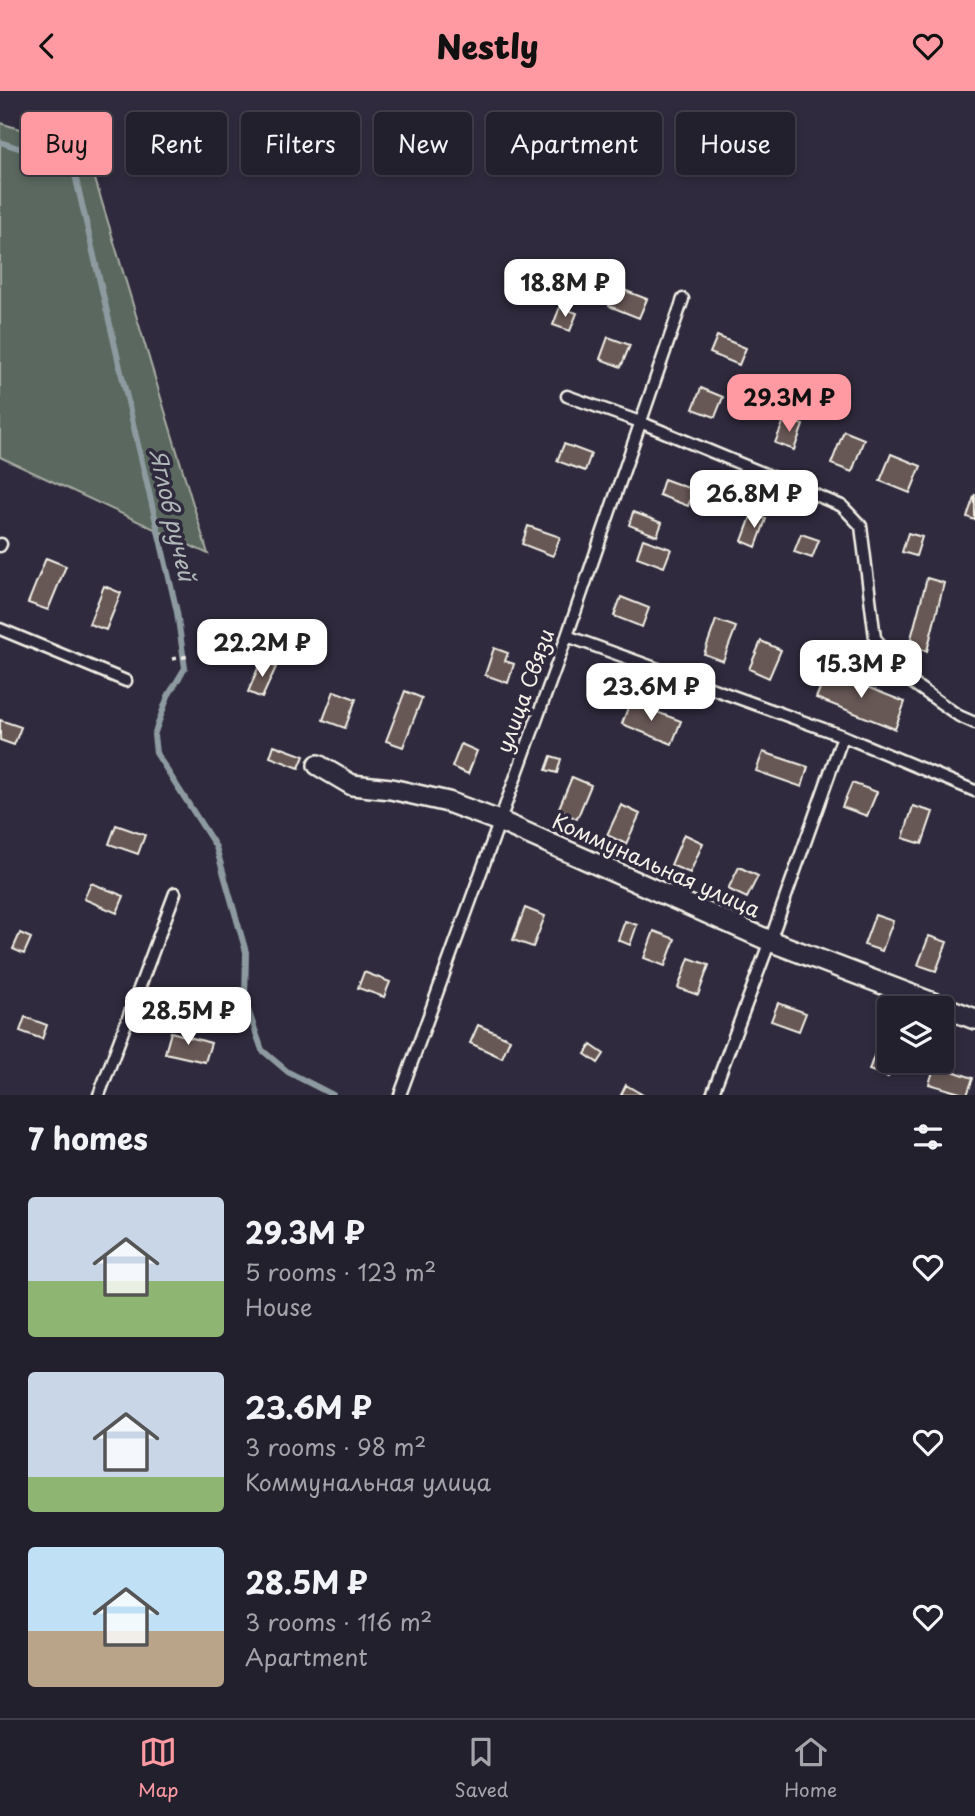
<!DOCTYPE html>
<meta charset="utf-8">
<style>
body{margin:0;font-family:"Playpen Sans",sans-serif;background:#2b2836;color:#f1f3f6;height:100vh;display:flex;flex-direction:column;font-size:26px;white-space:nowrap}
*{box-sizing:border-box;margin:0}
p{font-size:23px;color:#a3a3aa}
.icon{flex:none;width:38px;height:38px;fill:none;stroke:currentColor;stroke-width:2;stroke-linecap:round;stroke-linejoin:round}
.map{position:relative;height:1004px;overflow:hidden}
.panel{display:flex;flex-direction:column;background:#23202e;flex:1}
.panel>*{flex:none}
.hud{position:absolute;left:21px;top:21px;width:934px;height:63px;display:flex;gap:14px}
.tools{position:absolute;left:877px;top:905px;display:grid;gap:14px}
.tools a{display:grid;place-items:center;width:77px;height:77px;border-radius:7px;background:#23202e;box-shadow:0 4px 10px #0003,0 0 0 2px #403e4a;font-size:35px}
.price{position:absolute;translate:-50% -60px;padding:0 16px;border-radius:14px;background:#fff;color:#222;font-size:23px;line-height:46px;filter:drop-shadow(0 2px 4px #0008)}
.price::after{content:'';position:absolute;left:50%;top:42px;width:21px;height:16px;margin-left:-10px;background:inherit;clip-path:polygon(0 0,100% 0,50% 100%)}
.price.current{background:#ff9aa2;color:#111}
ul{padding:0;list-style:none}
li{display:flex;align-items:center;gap:21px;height:175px;padding:0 28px}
li span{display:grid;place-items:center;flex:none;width:196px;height:140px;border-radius:7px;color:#555}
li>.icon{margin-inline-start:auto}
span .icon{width:84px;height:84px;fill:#fffc;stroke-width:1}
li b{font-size:30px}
h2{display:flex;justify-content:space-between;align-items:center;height:84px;padding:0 28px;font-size:30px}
.tag{padding:0 24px;border-radius:7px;background:#23202e;box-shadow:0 4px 10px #0003,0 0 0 2px #403e4a;font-size:24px;line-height:63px}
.tag.current{background:#ff9aa2;color:#111}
header{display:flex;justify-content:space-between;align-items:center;height:91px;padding:0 28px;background:#ff9aa2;color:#111;font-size:32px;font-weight:800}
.dock{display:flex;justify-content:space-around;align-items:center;height:98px;border-top:2px solid #403e4a;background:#23202e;font-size:19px;color:#a3a3aa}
.dock a{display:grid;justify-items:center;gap:4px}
.dock .current{color:#ff9aa2}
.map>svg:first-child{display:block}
.green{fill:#5a685e;stroke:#a7aca3;stroke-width:2}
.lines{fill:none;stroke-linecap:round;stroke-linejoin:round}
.stream{stroke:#8d9ba1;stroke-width:6}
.building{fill:#675855;stroke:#f4f1e8;stroke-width:2}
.lane-casing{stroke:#f4f1e8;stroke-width:15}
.street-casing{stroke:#f4f1e8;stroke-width:24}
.path{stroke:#f4f1e8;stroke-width:3.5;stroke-dasharray:5 5;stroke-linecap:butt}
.lane{stroke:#2f2a3d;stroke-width:10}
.street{stroke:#2f2a3d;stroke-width:19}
.labels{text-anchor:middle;stroke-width:7;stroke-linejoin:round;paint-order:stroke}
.street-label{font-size:21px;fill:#f4f1e8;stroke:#2f2a3d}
.water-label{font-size:23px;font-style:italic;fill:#b0b7b8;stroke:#2f2a3d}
</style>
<header><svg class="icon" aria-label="back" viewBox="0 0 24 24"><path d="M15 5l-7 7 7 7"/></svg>Nestly<svg class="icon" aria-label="heart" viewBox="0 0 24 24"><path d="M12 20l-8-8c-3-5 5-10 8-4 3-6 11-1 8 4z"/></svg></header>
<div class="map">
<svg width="975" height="1004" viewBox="0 0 975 1004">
<rect width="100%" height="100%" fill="#2f2a3d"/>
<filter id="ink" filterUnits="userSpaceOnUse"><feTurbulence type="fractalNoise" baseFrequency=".0143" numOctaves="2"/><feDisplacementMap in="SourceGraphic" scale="14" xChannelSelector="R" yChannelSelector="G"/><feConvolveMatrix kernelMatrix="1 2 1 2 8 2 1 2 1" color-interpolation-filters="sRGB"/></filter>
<g filter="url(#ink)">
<!-- green -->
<path class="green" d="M0 32 86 58 208 463 0 366Z"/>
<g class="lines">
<!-- stream -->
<path class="stream" d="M0 51 73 75 177 521 185 577 168 605 154 644 156 662 216 756 246 861 245 910 262 959 288 981 333 1004"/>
</g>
<!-- building -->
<path class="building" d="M616 196 647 208 639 227 609 215Z
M560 216 577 222 570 240 553 234Z
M717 245 746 257 739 274 710 262Z
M608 246 630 254 621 276 600 268Z
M701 297 723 306 715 326 693 318Z
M785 327 803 334 794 359 775 352Z
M844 340 864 348 852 381 831 373Z
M564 353 591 363 585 380 557 370Z
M891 363 921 375 910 402 880 390Z
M664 388 694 399 688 415 659 404Z
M720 393 735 398 726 422 711 417Z
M975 403V429L967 426Z
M633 421 662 432 657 445 629 434Z
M752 423 766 428 756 456 742 450Z
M528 435 560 446 553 465 522 453Z
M908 442 922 446 916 465 902 461Z
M801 443 819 449 812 467 794 461Z
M643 448 671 458 664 476 637 466Z
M46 467 66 475 48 519 28 512Z
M927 487 944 492 927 560 909 555Z
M104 495 121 502 106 539 89 533Z
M621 506 649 517 642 536 614 525Z
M716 529 736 536 723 570 704 563Z
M761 550 781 559 769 587 749 578Z
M494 557 508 562 505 570 514 573 508 592 485 584Z
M261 570 276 576 262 607 248 601Z
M827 580 905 611 895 638 816 607Z
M334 600 356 608 345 637 323 629Z
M405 600 422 607 403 656 386 650Z
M630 611 681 630 672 653 622 633Z
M0 629 21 636 14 654 0 649Z
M461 653 477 660 468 683 452 676Z
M274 654 304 665 299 677 270 666Z
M763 661 808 676 802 696 756 680Z
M551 665 561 668 557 682 546 679Z
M572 686 591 694 577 728 558 719Z
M852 692 877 701 867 725 842 716Z
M621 714 640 723 626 753 607 744Z
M913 715 933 721 922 753 903 747Z
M116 734 145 744 138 763 109 753Z
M684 743 703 752 690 782 671 774Z
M739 776 758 785 747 807 728 798Z
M91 792 124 805 117 822 84 808Z
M525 817 545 825 533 856 513 849Z
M875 824 893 830 882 860 864 854Z
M625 830 637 834 630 854 618 849Z
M654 840 675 848 665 875 644 867Z
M20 842 31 847 24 863 13 858Z
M929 845 947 851 936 880 918 874Z
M689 867 709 874 698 904 678 897Z
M364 881 390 891 384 906 358 897Z
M778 912 806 922 799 940 771 930Z
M25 926 47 934 42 948 20 940Z
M478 934 510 948 502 967 470 952Z
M171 941 211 952 205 971 165 962Z
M879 951 889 954V970H894L888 986 869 979Z
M591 954 604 963 598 972 585 963Z
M935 974 973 987 967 1004 929 993Z
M626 994 643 1004H621Z"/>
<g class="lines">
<!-- lane casing -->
<g class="lane-casing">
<path id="lane" d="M567 305 640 331 842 415 861 435 875 547 911 591 959 625 975 632
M0 455 1 453
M0 538 126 590
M567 545 843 645 975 700
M99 1004 175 802
M400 1004 567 545 683 208
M712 1004 770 850 843 645"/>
</g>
<!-- street casing -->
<g class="street-casing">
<path id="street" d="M318 674 352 694 391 698 448 711 499 730 770 850 975 928"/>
</g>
<!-- path -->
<path class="path" d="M172 568 190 565"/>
<!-- lane -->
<use href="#lane" class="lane"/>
<!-- street -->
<use href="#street" class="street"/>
</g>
</g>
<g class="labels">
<!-- street labels -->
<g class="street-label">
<text transform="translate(526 600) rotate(-70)" y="7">улица Связи</text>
<text transform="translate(656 775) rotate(24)" y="7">Коммунальная улица</text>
</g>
<!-- water labels -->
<g class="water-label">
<text transform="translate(172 424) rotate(77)" y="8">Яглов ручей</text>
</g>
</g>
</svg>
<div class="tools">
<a><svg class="icon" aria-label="layers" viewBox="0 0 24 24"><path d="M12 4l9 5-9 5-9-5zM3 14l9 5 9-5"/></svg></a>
</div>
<b class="price" style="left:565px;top:228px">18.8M ₽</b>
<b class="price current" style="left:789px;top:343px">29.3M ₽</b>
<b class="price" style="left:754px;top:439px">26.8M ₽</b>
<b class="price" style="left:262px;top:588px">22.2M ₽</b>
<b class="price" style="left:861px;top:609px">15.3M ₽</b>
<b class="price" style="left:651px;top:632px">23.6M ₽</b>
<b class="price" style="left:188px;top:956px">28.5M ₽</b>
<div class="hud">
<a class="tag current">Buy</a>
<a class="tag">Rent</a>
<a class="tag">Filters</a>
<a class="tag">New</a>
<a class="tag">Apartment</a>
<a class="tag">House</a>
</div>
</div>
<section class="panel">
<h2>7 homes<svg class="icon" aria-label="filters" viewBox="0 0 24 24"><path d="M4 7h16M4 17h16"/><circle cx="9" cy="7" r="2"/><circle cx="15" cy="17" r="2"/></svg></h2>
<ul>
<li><span style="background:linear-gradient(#c9d6e8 60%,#8fb573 0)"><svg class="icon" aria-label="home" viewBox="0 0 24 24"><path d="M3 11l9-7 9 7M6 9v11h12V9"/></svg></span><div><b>29.3M ₽</b><p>5 rooms · 123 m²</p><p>House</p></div><svg class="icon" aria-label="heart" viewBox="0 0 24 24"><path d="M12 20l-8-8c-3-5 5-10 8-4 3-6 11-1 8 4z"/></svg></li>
<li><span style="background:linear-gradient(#c9d6e8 75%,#8fb573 0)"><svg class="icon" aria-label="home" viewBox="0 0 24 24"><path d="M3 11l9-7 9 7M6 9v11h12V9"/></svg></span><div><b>23.6M ₽</b><p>3 rooms · 98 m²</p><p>Коммунальная улица</p></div><svg class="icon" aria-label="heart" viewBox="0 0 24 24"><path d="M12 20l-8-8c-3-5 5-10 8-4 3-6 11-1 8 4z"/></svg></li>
<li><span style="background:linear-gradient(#bfe0f5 60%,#b9a48a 0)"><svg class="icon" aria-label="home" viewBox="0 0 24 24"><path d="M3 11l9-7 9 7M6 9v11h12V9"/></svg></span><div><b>28.5M ₽</b><p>3 rooms · 116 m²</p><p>Apartment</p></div><svg class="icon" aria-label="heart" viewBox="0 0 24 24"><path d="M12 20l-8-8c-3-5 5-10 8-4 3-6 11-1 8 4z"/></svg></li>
</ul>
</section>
<nav class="dock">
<a class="current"><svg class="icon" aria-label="map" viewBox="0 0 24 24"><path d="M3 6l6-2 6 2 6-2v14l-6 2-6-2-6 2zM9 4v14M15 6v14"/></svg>Map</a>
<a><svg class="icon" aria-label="saved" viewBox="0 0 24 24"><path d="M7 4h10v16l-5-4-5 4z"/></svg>Saved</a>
<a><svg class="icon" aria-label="home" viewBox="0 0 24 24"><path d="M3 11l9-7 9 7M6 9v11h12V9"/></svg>Home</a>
</nav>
